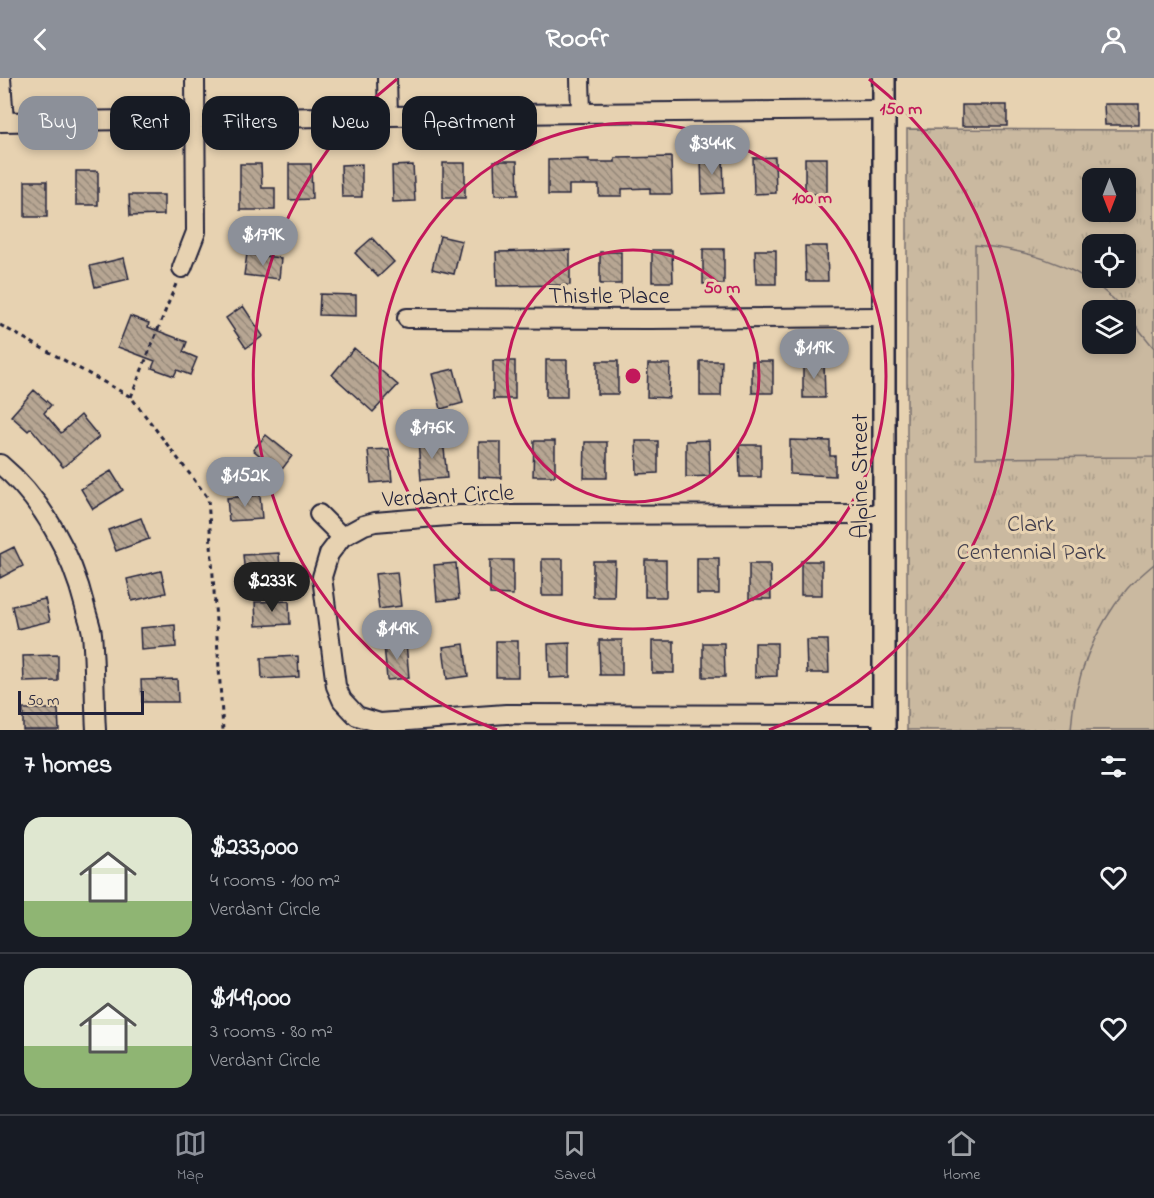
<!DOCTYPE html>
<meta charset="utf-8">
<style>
body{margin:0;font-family:"Indie Flower",sans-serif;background:#242831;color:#f1f3f6;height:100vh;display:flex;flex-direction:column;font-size:22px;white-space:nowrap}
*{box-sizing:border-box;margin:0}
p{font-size:20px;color:#9ea1a6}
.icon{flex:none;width:33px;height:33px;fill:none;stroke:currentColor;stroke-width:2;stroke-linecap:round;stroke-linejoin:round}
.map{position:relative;height:652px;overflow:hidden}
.details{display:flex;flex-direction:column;background:#171b24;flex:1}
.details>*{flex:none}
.top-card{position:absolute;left:18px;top:18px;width:600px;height:54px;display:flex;gap:12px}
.needle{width:39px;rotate:180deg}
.fabs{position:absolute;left:1082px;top:90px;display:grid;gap:12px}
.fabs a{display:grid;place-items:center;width:54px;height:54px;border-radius:12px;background:#171b24;box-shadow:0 3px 9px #0003;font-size:30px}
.scale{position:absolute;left:18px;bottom:15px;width:126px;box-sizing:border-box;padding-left:6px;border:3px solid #22223b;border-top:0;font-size:16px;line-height:21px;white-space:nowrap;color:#22223b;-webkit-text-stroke:4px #e7d2b1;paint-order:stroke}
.price{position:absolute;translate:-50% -51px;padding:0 14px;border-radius:21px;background:#8c9099;color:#fff;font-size:20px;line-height:39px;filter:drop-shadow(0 2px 3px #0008)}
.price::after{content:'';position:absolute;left:50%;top:36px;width:18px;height:14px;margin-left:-9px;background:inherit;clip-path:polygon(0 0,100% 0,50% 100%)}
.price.selected{background:#222;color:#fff}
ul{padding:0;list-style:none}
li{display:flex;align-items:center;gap:18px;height:150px;padding:0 24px}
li+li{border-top:2px solid #363941}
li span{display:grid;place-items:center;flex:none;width:168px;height:120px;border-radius:18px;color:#555}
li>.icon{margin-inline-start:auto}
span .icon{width:72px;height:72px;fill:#fffc;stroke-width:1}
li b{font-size:26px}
h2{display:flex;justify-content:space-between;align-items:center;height:72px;padding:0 24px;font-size:26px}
.chip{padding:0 21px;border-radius:18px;background:#171b24;box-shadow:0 3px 9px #0003;font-size:21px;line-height:54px}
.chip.selected{background:#8c9099;color:#fff}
header{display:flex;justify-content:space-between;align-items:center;height:78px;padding:0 24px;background:#8c9099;color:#fff;font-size:27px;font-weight:700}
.menu{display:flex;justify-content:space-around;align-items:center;height:84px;border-top:2px solid #363941;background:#171b24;font-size:16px;color:#9ea1a6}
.menu a{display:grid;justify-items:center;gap:3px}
.menu .selected{color:#8c9099}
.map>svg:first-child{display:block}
.grass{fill:url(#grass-tufts);stroke:#766e6e;stroke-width:1.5;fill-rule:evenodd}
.pitch{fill:#cab9a0;stroke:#766e6e;stroke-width:1.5}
.building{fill:url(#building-back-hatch);stroke:#22223b;stroke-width:1.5}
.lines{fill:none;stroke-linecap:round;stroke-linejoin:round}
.minor-casing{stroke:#22223b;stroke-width:22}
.tertiary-casing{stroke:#22223b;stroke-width:26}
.path{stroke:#22223b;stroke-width:3;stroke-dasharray:4.5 4.5;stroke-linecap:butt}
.minor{stroke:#e7d2b1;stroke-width:18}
.tertiary{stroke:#e7d2b1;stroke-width:21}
.ring{fill:none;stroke:#c2185b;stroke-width:3}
.labels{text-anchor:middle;stroke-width:6;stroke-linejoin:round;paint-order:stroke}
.street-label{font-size:24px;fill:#22223b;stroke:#e7d2b1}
.park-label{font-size:24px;fill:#44404f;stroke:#e7d2b1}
.centre{fill:#c2185b;stroke:#e7d2b1;stroke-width:3}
.ring-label{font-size:18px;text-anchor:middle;font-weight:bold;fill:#c2185b;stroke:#e7d2b1;stroke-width:6;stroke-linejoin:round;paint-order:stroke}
</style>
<header><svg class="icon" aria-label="back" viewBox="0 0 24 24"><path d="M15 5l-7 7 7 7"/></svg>Roofr<svg class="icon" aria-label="person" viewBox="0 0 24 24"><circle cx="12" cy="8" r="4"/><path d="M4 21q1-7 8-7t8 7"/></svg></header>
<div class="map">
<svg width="1154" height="652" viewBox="0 0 1154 652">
<defs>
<pattern id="grass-tufts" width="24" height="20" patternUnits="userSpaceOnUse" patternTransform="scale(1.5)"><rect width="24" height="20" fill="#cab9a0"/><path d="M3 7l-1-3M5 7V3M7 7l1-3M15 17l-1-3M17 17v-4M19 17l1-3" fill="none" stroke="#ad9f8b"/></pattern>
<pattern id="building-back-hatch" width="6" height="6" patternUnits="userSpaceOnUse" patternTransform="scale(1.5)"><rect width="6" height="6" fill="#b7a693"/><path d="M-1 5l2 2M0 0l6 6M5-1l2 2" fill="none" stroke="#948779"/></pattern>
</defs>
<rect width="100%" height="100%" fill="#e7d2b1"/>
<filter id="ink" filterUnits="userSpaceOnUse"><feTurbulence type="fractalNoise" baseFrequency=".0167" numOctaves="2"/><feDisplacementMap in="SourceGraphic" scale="12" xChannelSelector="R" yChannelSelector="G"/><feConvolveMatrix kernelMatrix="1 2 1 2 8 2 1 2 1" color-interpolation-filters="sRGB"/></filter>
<g filter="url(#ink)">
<!-- grass -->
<path class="grass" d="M907 51 1154 52V652H907ZM1092 100H1125V134H1092ZM1092 166H1125V200H1092ZM1092 232H1125V266H1092Z"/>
<!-- pitch -->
<path class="pitch" d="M975 167C1031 172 1086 189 1124 232H1092V266H1125V234L1154 270V379L976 380Z
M1154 486V652H1071C1074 600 1094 551 1127 511 1135 502 1145 494 1154 486Z"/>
<!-- building -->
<path class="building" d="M1104 26H1139V47H1105Z
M962 27H1007V48H962Z
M671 79 672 116H650V110L622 111V118H599V107H569V117H548V82L589 81V84H615V80Z
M723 79 724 115 702 116 701 80Z
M775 79 776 115 754 116 753 80Z
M805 80H827V116H805Z
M494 83H517L518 117H495Z
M443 85H465V120H443Z
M240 86H261L262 110H275V132H240Z
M289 86H311L312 121 289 122Z
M362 86V119H342L341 87Z
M413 87 415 123 393 124 392 88Z
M76 93H98V127H76Z
M25 103H47V139H25Z
M129 117H164V137L130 138Z
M440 158 462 163 454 196 432 191Z
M372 160 394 184 378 199 355 175Z
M805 168H827L828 203H806Z
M703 171H724V206H703Z
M570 172V207L497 208 496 174Z
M652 172H672L673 204H652Z
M755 172H776V206H756Z
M600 174H621V206H600Z
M247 176 281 180 279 201 244 197Z
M124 180 129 201 95 209 90 188Z
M320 216 356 217V238L319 237Z
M243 228 263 258 246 270 226 240Z
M130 238 149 245 148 249 187 264 183 274 197 280 190 297 177 292 174 298 152 290 155 283 118 269Z
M354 270 398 307 373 334 332 297Z
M546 282H567V319H546Z
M493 283H515V321H493Z
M597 283H618V316H597Z
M700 283H722L721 318H700Z
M752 283H773V315H752Z
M803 284H824L825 320H803Z
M648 286H670L669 320 647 319Z
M454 291 463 325 441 331 432 296Z
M34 312 51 327 44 335 61 355 81 337 99 359 63 389 31 350 28 353 11 338Z
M266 357 292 378 280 394 253 372Z
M443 361 447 400 421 402 418 363Z
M709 362 710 398 686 399V363Z
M790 362 830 363V378H835V398L790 396Z
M534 363H555V398H533Z
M636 363H658V395L637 396Z
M479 364H501V400L479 399Z
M585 364H607V400H584Z
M739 367H761V399H740Z
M389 371 392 403 371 405 368 372Z
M111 393 123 412 93 431 81 411Z
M260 417 262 441 229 443 227 420Z
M141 440 149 461 116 473 108 452Z
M14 469 23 488 0 500V476Z
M279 475 280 495 245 497 243 477Z
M697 480H719V516H697Z
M542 481H563V518H542Z
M490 482H513V517L490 516Z
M645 482H666V519H645Z
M593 483H615L614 519H593Z
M801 483H822V517H801Z
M456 485 459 521 437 523 434 487Z
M749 486H770L771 521H749Z
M161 493 166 515 132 523 127 501Z
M397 494 401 528 379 531 375 496Z
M45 521 50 543 17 551 12 528Z
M289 523 290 546 256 548 255 524Z
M175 547 176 569 141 572 140 550Z
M599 562H622V597H600Z
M806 562H828L829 595H807Z
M496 563H518V599H496Z
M652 563H674V595H652Z
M406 564 409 600 387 602 384 566Z
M570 565V599L549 600 548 566Z
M703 565H724L725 599H703Z
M755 565H777V598L755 599Z
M464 566 468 598 447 601 443 569Z
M58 577V603L24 604 23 578Z
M298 578 299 599 262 601 261 580Z
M177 601 178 624H142L141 602Z
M23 631H58L59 652H23Z"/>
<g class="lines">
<!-- minor casing -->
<g class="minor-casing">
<path id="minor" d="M1 0 4 44
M387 0 388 38
M580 0 581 35
M0 44 581 35 884 32
M182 190 196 154 195 0
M407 240 650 241 883 239
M0 386C43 422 72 476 85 529 87 538 91 547 92 556 95 588 94 620 96 652
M319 436 342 459
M884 637 506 636 380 645 357 638 342 622 336 608 322 499 329 476 342 459 364 447 375 444 460 437 885 436"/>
</g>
<!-- tertiary casing -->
<g class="tertiary-casing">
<path id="tertiary" d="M884 0V652"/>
</g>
<!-- path -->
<path class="path" d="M0 247 131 319 208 420 223 652
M131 319 176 206"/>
<!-- minor -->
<use href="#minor" class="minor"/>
<!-- tertiary -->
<use href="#tertiary" class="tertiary"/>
</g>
</g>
<!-- distance rings -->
<g class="ring">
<circle cx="633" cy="298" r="126"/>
<circle cx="633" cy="298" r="253"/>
<path d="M497 652A379 379 0 0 1 397 1M869 1A379 379 0 0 1 769 652"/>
</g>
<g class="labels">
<!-- street labels -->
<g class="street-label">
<text x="609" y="225">Thistle Place</text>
<text transform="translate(859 398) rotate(-90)" y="8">Alpine Street</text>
<text transform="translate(448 417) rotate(-3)" y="8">Verdant Circle</text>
</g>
<!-- park labels -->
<g class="park-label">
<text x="1031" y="453">Clark<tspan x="1031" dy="28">Centennial Park</tspan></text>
</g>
</g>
<circle cx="633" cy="298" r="9" class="centre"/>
<g class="ring-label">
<text x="901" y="36">150 m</text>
<text x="812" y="125">100 m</text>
<text x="722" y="215">50 m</text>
</g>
</svg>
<div class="fabs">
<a><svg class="needle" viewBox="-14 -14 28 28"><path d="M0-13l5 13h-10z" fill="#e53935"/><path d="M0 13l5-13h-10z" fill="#9ea1a6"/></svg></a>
<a><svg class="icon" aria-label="locate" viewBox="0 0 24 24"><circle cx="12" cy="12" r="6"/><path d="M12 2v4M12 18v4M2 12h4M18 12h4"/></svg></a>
<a><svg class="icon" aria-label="layers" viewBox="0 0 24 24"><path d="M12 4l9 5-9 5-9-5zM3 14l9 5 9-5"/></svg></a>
</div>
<div class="scale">50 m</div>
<b class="price" style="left:712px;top:98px">$344K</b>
<b class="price" style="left:263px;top:189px">$179K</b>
<b class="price" style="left:814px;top:302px">$119K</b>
<b class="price" style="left:432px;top:382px">$176K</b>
<b class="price" style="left:245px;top:430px">$152K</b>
<b class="price selected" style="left:272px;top:535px">$233K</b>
<b class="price" style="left:397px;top:583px">$149K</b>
<div class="top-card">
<a class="chip selected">Buy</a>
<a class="chip">Rent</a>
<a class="chip">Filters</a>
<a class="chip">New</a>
<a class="chip">Apartment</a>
</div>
</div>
<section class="details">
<h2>7 homes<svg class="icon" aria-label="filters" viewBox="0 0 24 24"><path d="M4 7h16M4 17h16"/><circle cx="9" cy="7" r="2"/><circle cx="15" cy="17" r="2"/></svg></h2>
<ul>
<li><span style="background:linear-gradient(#dfe7d0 70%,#8fb573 0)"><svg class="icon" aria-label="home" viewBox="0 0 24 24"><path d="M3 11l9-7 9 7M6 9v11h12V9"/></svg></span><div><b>$233,000</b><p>4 rooms · 100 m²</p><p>Verdant Circle</p></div><svg class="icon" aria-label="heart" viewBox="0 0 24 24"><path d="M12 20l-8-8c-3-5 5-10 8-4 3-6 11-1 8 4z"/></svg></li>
<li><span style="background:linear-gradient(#dfe7d0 65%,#8fb573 0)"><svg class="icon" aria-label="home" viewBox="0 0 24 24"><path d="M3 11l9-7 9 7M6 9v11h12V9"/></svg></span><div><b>$149,000</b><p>3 rooms · 80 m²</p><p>Verdant Circle</p></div><svg class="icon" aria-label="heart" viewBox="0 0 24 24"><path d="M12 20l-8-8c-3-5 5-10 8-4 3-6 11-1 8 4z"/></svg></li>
</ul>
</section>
<nav class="menu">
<a class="selected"><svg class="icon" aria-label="map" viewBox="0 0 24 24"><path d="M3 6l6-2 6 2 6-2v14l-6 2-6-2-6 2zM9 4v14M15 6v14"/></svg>Map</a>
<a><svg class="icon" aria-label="saved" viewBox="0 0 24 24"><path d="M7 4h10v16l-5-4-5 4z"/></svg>Saved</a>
<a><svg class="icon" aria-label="home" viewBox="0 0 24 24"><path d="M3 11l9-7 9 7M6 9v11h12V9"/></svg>Home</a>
</nav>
